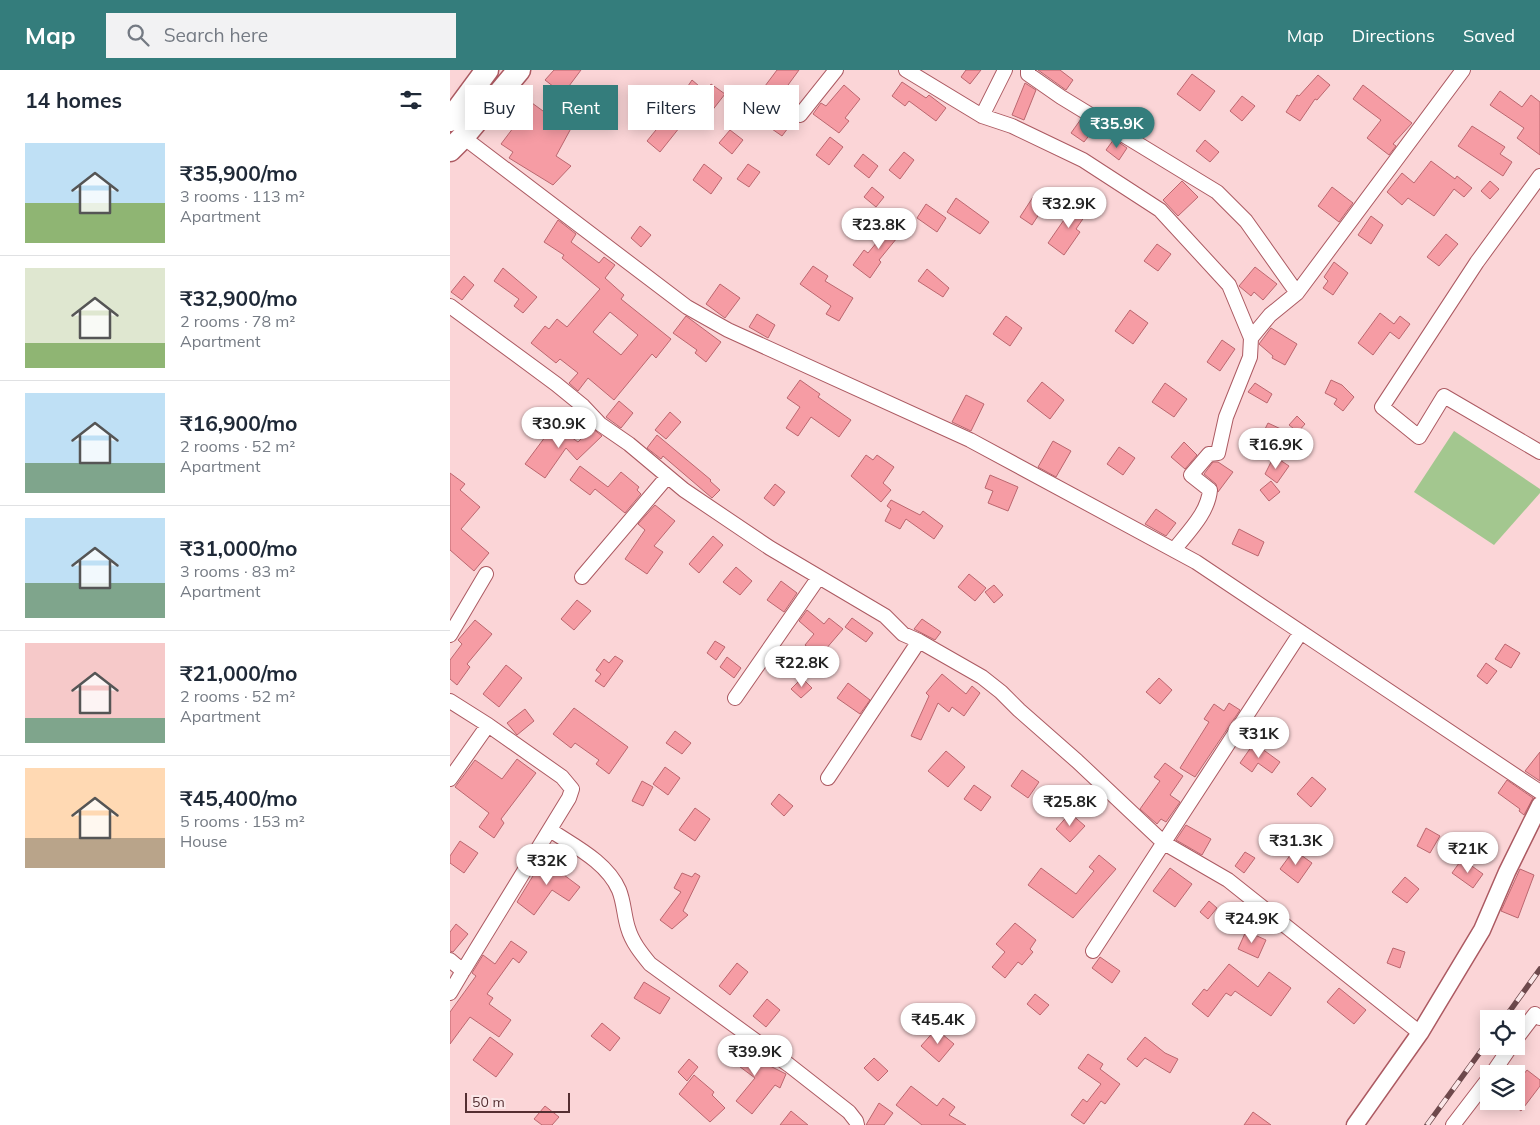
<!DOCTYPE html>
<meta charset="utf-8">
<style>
body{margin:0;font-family:Mulish,sans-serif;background:#f2f2f3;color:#1f2937;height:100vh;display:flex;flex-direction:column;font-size:19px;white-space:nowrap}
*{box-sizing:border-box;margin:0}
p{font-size:16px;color:#747a83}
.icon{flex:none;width:28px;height:28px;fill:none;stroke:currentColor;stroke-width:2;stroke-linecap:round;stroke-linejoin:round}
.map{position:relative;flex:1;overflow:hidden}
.drawer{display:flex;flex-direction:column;background:#fff;width:450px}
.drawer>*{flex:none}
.guide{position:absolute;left:15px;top:15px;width:475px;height:45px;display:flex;gap:10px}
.buttons{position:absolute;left:1030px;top:940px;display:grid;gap:10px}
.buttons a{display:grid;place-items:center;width:45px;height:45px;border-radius:0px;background:#fff;box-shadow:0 2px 12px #0003;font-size:25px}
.scale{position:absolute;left:15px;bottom:12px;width:105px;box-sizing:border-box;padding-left:5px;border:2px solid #542f32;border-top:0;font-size:14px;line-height:18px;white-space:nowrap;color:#542f32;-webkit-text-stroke:4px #fbe7e8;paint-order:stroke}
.price{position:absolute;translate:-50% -42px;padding:0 11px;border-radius:18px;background:#fff;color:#222;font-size:16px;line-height:32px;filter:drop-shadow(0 1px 2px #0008)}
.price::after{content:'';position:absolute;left:50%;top:30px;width:15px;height:11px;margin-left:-8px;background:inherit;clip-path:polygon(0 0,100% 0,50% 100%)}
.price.on{background:#347d7c;color:#fff}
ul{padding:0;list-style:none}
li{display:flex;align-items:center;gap:15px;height:125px;padding:0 25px}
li+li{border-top:1px solid #e0e1e3}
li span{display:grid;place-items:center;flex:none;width:140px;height:100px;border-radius:0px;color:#555}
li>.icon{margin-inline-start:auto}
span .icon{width:60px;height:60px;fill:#fffc;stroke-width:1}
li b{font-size:21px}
h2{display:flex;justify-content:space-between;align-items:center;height:60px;padding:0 25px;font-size:21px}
.pill{padding:0 18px;border-radius:0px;background:#fff;box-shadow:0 2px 12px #0003;font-size:18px;line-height:45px}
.pill.on{background:#347d7c;color:#fff}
header{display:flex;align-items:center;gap:30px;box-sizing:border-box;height:70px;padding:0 25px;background:#347d7c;color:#fff}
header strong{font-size:24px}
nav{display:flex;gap:28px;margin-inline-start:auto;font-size:18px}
.search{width:350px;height:45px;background:#f2f2f3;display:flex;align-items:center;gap:12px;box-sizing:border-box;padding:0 18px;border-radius:0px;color:#747a83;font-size:19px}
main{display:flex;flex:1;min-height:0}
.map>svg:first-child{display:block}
.green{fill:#a3c78f}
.building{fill:#f69ca4;stroke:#bb676f;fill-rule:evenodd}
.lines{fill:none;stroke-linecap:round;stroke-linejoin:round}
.minor-casing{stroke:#ac5a62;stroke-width:16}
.tertiary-casing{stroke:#ac5a62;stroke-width:19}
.trunk-casing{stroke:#ac5a62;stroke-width:25}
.minor{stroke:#fff;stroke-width:14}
.tertiary{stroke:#fff;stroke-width:16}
.trunk{stroke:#fff;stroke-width:22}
.rail-casing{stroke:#6e494c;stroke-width:5.5}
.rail{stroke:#fbe7e8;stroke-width:4;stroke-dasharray:11;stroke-linecap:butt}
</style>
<header>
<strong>Map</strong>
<div class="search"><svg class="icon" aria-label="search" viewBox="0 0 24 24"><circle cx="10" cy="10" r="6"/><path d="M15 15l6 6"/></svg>Search here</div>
<nav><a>Map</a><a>Directions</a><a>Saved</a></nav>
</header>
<main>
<section class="drawer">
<h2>14 homes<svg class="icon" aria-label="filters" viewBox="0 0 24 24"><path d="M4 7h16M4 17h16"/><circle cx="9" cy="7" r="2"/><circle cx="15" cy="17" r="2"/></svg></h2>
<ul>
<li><span style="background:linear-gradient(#bfe0f5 60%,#8fb573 0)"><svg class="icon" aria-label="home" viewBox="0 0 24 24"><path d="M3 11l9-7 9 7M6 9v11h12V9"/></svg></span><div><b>₹35,900/mo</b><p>3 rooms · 113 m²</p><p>Apartment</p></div></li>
<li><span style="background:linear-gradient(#dfe7d0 75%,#8fb573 0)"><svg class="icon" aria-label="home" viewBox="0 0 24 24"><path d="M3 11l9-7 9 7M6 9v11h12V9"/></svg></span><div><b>₹32,900/mo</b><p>2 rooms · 78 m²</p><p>Apartment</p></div></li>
<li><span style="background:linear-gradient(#bfe0f5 70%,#7fa58c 0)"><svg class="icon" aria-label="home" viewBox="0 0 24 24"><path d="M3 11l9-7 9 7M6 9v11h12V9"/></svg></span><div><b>₹16,900/mo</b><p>2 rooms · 52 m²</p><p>Apartment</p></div></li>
<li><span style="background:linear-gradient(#bfe0f5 65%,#7fa58c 0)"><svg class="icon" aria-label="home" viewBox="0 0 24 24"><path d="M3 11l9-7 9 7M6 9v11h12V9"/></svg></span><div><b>₹31,000/mo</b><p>3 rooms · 83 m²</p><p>Apartment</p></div></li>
<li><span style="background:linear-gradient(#f6c9c9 75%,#7fa58c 0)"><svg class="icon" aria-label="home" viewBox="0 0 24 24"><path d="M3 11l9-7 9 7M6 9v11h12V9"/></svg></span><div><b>₹21,000/mo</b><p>2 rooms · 52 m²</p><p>Apartment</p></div></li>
<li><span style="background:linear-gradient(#ffd9b3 70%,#b9a48a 0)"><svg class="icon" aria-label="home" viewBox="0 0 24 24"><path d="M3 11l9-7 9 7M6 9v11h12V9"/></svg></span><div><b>₹45,400/mo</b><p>5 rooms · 153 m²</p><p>House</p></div></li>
</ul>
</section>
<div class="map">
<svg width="1090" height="1055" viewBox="0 0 1090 1055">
<rect width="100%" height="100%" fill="#fbd5d7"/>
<!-- green -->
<path class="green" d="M1004 361 1090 419V423L1044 475 964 422Z"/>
<!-- building -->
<path class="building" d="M104 0H131L113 24 95 10Z
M327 0H349L330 26 315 16Z
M516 0H531L520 14 511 7Z
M588 0H610L623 10 616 20Z
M742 4 765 21 750 41 727 24Z
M868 5 880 15 867 30 865 29 850 51 836 42 847 25 849 26Z
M242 10 256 22 261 14 275 24 261 42 249 33 210 82 197 71 219 44Z
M452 12 476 28 479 25 496 38 486 51 459 31 455 36 442 26Z
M575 13 586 20 574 50 562 45Z
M394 15 410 29 395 48 399 51 389 63 363 44 371 33 376 36Z
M913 15 962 53 943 74 946 76 939 85 917 68 931 50 903 29Z
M118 18 138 27 106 86 121 96 103 115 59 88 63 82 51 74 82 33 104 49Z
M1050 21 1072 37 1081 25 1090 32V85L1067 68 1074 58 1040 35Z
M792 26 805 36 792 51 780 41Z
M331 48 341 54 332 66 322 59Z
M631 49 645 58 634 72 621 63Z
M1022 56 1055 77 1050 84 1062 92 1053 106 1008 76Z
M280 60 293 70 282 84 269 73Z
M380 67 393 77 379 95 366 85Z
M664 69 677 78 669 90 656 80Z
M755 70 769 82 760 92 746 81Z
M454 82 464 90 450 109 439 100Z
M413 84 428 96 419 108 404 96Z
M981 91 1005 109 1007 106 1022 118 1014 127 1004 119 984 146 958 128 952 135 937 122 952 103 964 113Z
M254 94 272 108 261 124 243 110Z
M298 94 310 102 299 117 287 109Z
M732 111 748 127 728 146 713 130Z
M1040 111 1049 119 1040 129 1031 121Z
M422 117 434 127 426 137 414 127Z
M882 117 903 133 889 152 868 136Z
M583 127 595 135 582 155 570 147Z
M506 128 539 152 530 164 497 142Z
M627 131 639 140 626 159 630 162 614 185 598 173Z
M476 134 496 148 487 162 467 148Z
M921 146 933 155 921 174 908 165Z
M446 149 456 157 429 190 431 192 420 208 403 195 414 180 418 183Z
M108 150 126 164 121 172 149 193 154 187 165 195 155 208 174 225 171 229 221 269 206 288 202 284 164 330 138 308 128 321 119 313 128 303 110 289 106 293 81 273 95 256 99 259 107 249 117 257 150 219 112 188 114 185 94 172ZM160 242 188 265 171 285 143 262Z
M190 156 201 165 191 177 181 168Z
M996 164 1008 174 989 196 977 187Z
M707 174 721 184 708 201 694 191Z
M884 192 898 203 883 225 873 218 878 211 874 207Z
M363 196 378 206 375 211 403 228 389 251 376 244 381 236 350 214Z
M805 197 827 214 813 230 804 222 801 226 789 216Z
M53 198 87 227 73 243 64 236 69 229 44 211Z
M477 199 499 218 493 227 468 211Z
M14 206 24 215 12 230 1 222Z
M270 214 290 228 275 248 256 234Z
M680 240 698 253 683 274 665 261Z
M930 243 944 254 950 246 960 254 949 269 940 262 923 285 908 273Z
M307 244 325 255 318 268 299 257Z
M236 246 271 272 256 292 245 283 247 280 223 263Z
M556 246 572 258 560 276 543 264Z
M821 258 847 274 835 295 822 288 823 286 809 274Z
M772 270 785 279 770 301 757 292Z
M350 310 370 324 368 327 401 350 389 367 361 347 348 366 336 358 350 337 337 328Z
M881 310 892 315 904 327 893 341 884 334 887 329 875 323Z
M592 312 614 330 600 349 577 331Z
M715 313 737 329 724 347 702 332Z
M805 313 822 324 817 333 798 322Z
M516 325 534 334 521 361 502 352Z
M169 331 183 343 171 358 156 347Z
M220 342 231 352 216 369 205 360Z
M847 346 855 354 848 362 839 355Z
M818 353 833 360 822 384 806 377Z
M104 355 128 372 142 358 152 366 127 390 116 378 95 408 75 394Z
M207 365 261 410 260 411 270 420 262 428 213 386 211 389 197 378Z
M603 371 621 381 606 407 588 397Z
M734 372 747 385 735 399 721 387Z
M669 377 685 388 673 405 657 394Z
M416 385 423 390 427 385 444 397 433 413 441 420 431 432 401 406Z
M824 386 839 396 827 413 815 404Z
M763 392H768L783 402 768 422 766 414 754 404Z
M130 396 158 417 171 402 189 417 187 420 191 424 175 443 145 419 140 425 120 410Z
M0 403 15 414 10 420 30 437 11 459 39 483 24 501 0 480Z
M540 405 568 417 558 441 538 433 543 421 535 418Z
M821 411 830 422 819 431 810 420Z
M325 414 335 422 324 436 314 428Z
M441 430 470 445 473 441 493 456 484 469 456 449 450 459 435 451 441 439 437 436Z
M205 435 225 451 204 476 213 482 197 504 175 489 195 460 188 454Z
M706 439 726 453 716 466 695 454Z
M789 459 814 472 808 486 782 474Z
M263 466 273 475 249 503 239 494Z
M286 497 302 511 290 525 273 512Z
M519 504 536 518 525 531 508 517Z
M331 511 347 523 334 542 317 530Z
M544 515 553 525 544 533 535 522Z
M127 530 141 541 124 560 111 549Z
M357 540 374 554 379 548 393 559 369 587 355 575 364 564 349 551Z
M402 548 423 563 416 572 395 557Z
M472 549 491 562 485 570 464 559Z
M25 550 42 564 17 594 20 597 7 615 0 609V590L12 574 8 570Z
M265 571 275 577 266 590 257 583Z
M1055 574 1070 583 1061 598 1045 589Z
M165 586 173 591 154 617 145 611 151 604 146 600 154 589 159 593Z
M277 587 291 598 284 608 270 597Z
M1036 593 1047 601 1037 614 1027 606Z
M56 595 72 608 49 637 33 624Z
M492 604 516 624 522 616 530 623 514 646 502 637 499 642 488 633 471 670 461 666 479 626 476 623Z
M352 608 362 618 351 628 341 619Z
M709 608 722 620 710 634 696 622Z
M398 613 420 630 410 644 387 628Z
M779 633 790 640 745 707 730 698 759 652 754 649 764 634 774 641Z
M124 638 178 677 159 704 146 694 149 690 125 673 121 678 103 664Z
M75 639 84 651 67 665 57 653Z
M225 661 241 673 232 684 216 673Z
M804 673 830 692 822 703 808 693 802 702 790 693Z
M496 681 515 697 498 717 478 701Z
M1090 682V711L1075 701Z
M67 689 86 703 51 749 54 753 44 768 29 757 39 743 5 717 25 690 52 709Z
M715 693 733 706 720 725 730 732 716 752 711 749 707 754 690 739 710 711 704 707Z
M215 697 230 708 218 725 203 714Z
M572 700 589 712 578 728 561 716Z
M862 707 876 719 861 737 847 724Z
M1057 710 1083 728 1074 745 1069 741 1070 739 1048 723Z
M192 711 203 717 193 736 182 731Z
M524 715 541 727 531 741 514 729Z
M329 724 343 736 334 746 321 734Z
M245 738 260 749 245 771 229 760Z
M620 743 635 756 620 772 606 759Z
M736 755 761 769 752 785 726 770Z
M976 758 990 766 980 783 967 776Z
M10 771 28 783 14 803 0 793V786Z
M844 780 862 793 848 813 830 799Z
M795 782 805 788 794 803 785 796Z
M97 783 110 795 106 799 130 817 119 831 102 820 84 845 67 832Z
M649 785 666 799 623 848 578 815 591 798 626 824 644 801 639 797Z
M1012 789 1033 804 1023 818 1002 803Z
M720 798 742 814 725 837 703 821Z
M1070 799 1084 805 1068 848 1051 841Z
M232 803 242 807 245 803 250 806 233 841 238 845 222 859 210 850 231 822 224 818Z
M955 807 969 819 957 833 942 822Z
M759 831 767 838 758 849 750 842Z
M565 853 586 870 580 879 583 882 572 895 568 892 555 908 542 897 555 882 546 874Z
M6 854 18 864 3 882 0 881V862Z
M796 861 816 870 808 888 788 879Z
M61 871 77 882 69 893 63 888 37 924 43 928 39 934 61 950 49 967 20 947 0 974V942L26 906 22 903 33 885 45 894Z
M943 878 955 882 950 898 937 893Z
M650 887 670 901 662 913 642 898Z
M287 893 298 902 280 925 269 916Z
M779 894 808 917 819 902 841 918 821 946 785 921 781 926 776 923 758 947 742 934 754 919 757 921Z
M194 912 220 928 210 944 184 928Z
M889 918 916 940 904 954 877 932Z
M585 924 599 935 590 945 577 934Z
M317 929 330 940 316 957 303 946Z
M152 953 170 968 160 981 141 966Z
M486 959 504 974 489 992 471 976Z
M40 967 63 984 46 1007 23 990Z
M695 967 715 983 728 989 720 1003 695 988 687 997 677 989Z
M285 971 304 985 302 987 336 1004 330 1018 325 1015 302 1044 286 1031 305 1008 274 985Z
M638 984 653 994 650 999 670 1014 655 1034 651 1031 634 1054 621 1045 633 1029 637 1032 651 1014 628 998Z
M424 988 438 1001 428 1011 414 998Z
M239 989 248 997 237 1011 228 1002Z
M1077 1000 1090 1010V1016L1071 1041 1062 1034 1073 1018 1067 1013Z
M244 1005 264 1022 262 1025 275 1038 260 1052 229 1024Z
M461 1016 487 1036 493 1028 505 1037 499 1045 516 1055H472L446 1035Z
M429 1033 443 1043 434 1055H416Z
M95 1036 109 1047 102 1055H92L84 1049Z
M341 1041 358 1055H330Z
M803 1042 821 1055H794Z"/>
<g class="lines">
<!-- minor casing -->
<g class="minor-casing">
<path id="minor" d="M456 0 532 46
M555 0 532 46 562 56 633 90 710 140 779 215 801 268
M578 0V4L611 27 767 122 796 151 847 223
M350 45 386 0
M13 67 237 237 278 260 520 370 746 492 1090 722
M1090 106 1027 192 932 337 969 367 994 326 1090 382
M0 236 106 314 133 336 150 354 179 374 234 420 320 478 435 546 453 564 469 571 532 607 551 622 569 640 627 691 714 773 778 810 970 963
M724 480C738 462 758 443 760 420L741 405 759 384 768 383 776 347 800 287 801 268 820 245 847 223 1013 0
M132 507 217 407
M0 565 36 504
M285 628 369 507
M0 631 38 655 0 709
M378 708 469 571
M100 760C124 776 157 792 169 820 174 832 174 846 178 858 182 872 191 883 200 894L339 995 399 1042 406 1051 407 1055
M643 881 851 562
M0 890 13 901 0 923
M13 901 119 728 122 719 112 707 38 655
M1066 969 1085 944 1090 948
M1042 1004 1061 976
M1003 1055 1039 1008"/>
</g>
<!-- tertiary casing -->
<g class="tertiary-casing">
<path id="tertiary" d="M905 1055 970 963 1032 860 1057 802 1090 735"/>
</g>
<!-- trunk casing -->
<g class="trunk-casing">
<path id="trunk" d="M0 50 37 0
M0 80 13 67 69 0"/>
</g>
<!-- minor -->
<use href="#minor" class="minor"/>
<!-- tertiary -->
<use href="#tertiary" class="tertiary"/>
<!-- trunk -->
<use href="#trunk" class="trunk"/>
<!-- rail casing -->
<g class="rail-casing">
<path id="rail" d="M1054 949 1090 899
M977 1055 1039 970"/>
</g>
<!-- rail -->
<use href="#rail" class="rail"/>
</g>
</svg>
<div class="buttons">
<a><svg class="icon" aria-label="locate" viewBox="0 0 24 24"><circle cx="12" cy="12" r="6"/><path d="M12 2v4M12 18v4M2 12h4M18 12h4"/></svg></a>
<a><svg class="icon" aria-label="layers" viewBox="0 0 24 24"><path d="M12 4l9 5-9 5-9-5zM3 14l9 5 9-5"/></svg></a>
</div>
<div class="scale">50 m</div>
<b class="price on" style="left:667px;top:79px">₹35.9K</b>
<b class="price" style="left:619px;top:159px">₹32.9K</b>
<b class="price" style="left:429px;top:180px">₹23.8K</b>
<b class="price" style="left:109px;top:379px">₹30.9K</b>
<b class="price" style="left:826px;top:400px">₹16.9K</b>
<b class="price" style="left:352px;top:618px">₹22.8K</b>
<b class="price" style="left:809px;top:689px">₹31K</b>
<b class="price" style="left:620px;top:757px">₹25.8K</b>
<b class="price" style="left:846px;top:796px">₹31.3K</b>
<b class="price" style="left:1018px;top:804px">₹21K</b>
<b class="price" style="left:97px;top:816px">₹32K</b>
<b class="price" style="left:802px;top:874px">₹24.9K</b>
<b class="price" style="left:488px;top:975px">₹45.4K</b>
<b class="price" style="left:305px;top:1007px">₹39.9K</b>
<div class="guide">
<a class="pill">Buy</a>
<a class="pill on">Rent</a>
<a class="pill">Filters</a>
<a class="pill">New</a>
</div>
</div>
</main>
